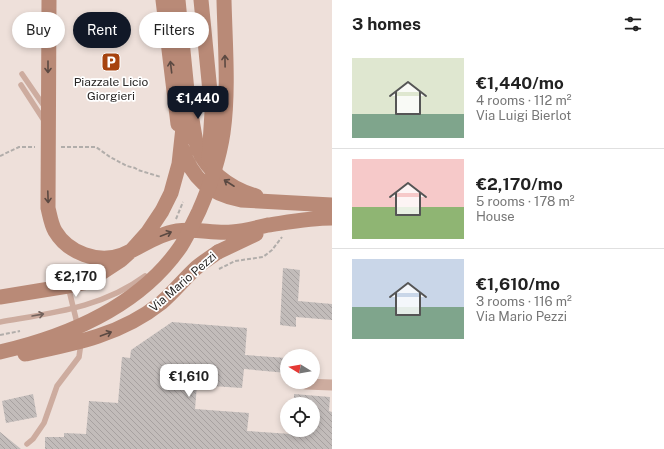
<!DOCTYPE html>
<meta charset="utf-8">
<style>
body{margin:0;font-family:"Public Sans",sans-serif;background:#f2f2f2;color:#222;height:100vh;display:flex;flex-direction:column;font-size:15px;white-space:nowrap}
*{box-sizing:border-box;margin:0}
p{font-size:13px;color:#767676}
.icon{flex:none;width:22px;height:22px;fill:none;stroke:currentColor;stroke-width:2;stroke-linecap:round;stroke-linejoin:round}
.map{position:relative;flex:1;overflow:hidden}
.drawer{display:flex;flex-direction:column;background:#fff;width:332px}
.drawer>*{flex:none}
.guide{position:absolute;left:12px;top:12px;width:260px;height:36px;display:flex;gap:8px}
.needle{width:26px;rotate:281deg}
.fabs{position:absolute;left:280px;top:349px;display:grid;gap:8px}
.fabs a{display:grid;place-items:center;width:40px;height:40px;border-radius:50%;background:#fff;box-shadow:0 2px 6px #0003;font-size:20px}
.price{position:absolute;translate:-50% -34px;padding:0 9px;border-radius:8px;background:#fff;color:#222;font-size:13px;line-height:26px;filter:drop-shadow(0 1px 2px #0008)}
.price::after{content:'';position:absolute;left:50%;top:24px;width:12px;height:9px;margin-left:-6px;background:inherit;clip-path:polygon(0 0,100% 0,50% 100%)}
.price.current{background:#111827;color:#fff}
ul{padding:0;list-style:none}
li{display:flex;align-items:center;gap:12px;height:100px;padding:0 20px}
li+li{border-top:1px solid #e0e0e0}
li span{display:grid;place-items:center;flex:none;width:112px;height:80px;border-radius:0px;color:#555}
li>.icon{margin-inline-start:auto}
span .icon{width:48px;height:48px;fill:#fffc;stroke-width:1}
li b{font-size:17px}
h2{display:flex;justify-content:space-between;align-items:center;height:48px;padding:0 20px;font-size:17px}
.pill{padding:0 14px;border-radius:18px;background:#fff;box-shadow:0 2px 6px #0003;font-size:14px;line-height:36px}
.pill.current{background:#111827;color:#fff}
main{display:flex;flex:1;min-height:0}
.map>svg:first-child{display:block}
.built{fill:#eee0da;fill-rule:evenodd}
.building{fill:url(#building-back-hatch)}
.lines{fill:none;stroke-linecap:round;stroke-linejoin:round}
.path{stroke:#b1adaa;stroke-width:2;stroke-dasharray:4 2;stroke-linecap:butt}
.lane{stroke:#cdac9f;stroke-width:5.5}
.street{stroke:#cdac9f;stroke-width:11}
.secondary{stroke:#b98a77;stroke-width:15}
.lane-bridge{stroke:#cdac9f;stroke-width:5.5}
.secondary-bridge{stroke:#b98a77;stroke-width:15}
.oneway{stroke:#5b4942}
.oneway2{stroke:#72625c}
.labels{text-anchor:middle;stroke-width:3.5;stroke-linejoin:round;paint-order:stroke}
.poi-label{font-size:12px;fill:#282625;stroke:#fff}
.street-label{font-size:12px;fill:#282625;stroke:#fff}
</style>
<main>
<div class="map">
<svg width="332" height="449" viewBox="0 0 332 449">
<defs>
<pattern id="building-back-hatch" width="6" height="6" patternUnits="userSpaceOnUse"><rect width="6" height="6" fill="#c2bcba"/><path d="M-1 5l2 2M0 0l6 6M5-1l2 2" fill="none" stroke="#a7a1a0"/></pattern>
</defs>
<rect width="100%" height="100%" fill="#f6f0ed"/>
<!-- built -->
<path class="built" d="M0 0H332V449H0ZM287 356H313V382H287ZM287 404H313V430H287Z"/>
<!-- building -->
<path class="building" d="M283 268 300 270 298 301 332 304V320L296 317V327L280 325Z
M172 322 247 328 245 355 287 358V373L244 369 242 388 197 385 195 409 249 413 247 431 291 434 292 430H313V404H294V394L330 397 329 411 332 412V449H45V437H64V433L86 434 89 401 118 403 122 357 130 358 131 350Z
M33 394 37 417 6 423 2 401Z
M0 432 21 449H0Z"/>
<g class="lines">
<!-- path -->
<path class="path" d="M61 147H96L110 157 127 166 135 168 138 170 161 177
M0 156 19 147H35
M176 219 183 202
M219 269 235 261 263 257 272 250 282 237
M0 335 20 331"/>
<!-- lane -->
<path class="lane" d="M22 74 44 106
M21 85 45 122
M68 286 78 327
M27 444 33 439 44 423 57 386 79 357 81 343"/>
<!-- street -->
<path class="street" d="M305 384 332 385"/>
<!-- secondary -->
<path class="secondary" d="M49 0 48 208C50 216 51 224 55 231 68 253 98 264 122 255 140 248 157 234 177 231 196 228 214 234 232 232 244 231 256 228 268 225 289 222 311 218 332 218
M163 0 178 124
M191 111C192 121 194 132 196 142 203 169 230 189 256 196
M182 148C192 179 210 194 241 200L332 205
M218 252 256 234
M0 297 68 286 83 283 95 277 121 260 131 251 148 232 162 211 171 193 179 164 187 91 178 0"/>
<!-- lane-bridge -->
<path class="lane-bridge" d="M0 322C51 313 102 308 145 276"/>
<!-- secondary-bridge -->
<path class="secondary-bridge" d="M201 0 212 112 209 160
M0 352C69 336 140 306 181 246 188 235 193 223 199 211 210 186 219 160 223 133 229 91 225 43 224 0
M25 354C74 344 121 335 161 303 174 292 184 279 196 268 203 262 211 257 218 252"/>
</g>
<!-- one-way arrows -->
<defs><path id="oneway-shaft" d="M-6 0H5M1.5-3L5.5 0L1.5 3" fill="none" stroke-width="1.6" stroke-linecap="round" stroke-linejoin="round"/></defs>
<g class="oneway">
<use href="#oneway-shaft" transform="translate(225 61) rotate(-91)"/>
<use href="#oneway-shaft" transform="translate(48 67) rotate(90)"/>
<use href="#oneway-shaft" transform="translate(171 67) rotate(-97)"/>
<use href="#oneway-shaft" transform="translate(229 183) rotate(-147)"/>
<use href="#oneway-shaft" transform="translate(48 197) rotate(88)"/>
<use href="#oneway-shaft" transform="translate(166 234) rotate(-21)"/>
<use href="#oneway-shaft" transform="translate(106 334) rotate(-20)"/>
</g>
<use class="oneway2" href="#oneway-shaft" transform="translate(38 315) rotate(-10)"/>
<!-- icons -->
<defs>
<g id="parking-square" transform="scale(1)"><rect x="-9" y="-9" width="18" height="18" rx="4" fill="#a7430f" stroke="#fff"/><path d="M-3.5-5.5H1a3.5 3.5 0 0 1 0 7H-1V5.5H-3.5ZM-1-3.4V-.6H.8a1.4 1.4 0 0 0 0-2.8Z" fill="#fff"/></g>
</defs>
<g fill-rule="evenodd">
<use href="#parking-square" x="111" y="62"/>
</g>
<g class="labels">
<!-- poi labels -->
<g class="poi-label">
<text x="111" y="86">Piazzale Licio<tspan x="111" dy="14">Giorgieri</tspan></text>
</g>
<!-- street labels -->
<g class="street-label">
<text transform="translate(183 282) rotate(-41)" y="4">Via Mario Pezzi</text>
</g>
</g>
</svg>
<div class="fabs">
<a><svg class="needle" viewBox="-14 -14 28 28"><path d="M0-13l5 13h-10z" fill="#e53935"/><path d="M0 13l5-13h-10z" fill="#767676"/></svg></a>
<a><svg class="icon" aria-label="locate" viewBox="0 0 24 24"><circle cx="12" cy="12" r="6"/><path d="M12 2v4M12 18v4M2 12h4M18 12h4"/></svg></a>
</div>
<b class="price current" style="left:198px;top:120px">€1,440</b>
<b class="price" style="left:76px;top:298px">€2,170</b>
<b class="price" style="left:189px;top:398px">€1,610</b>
<div class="guide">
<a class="pill">Buy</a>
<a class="pill current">Rent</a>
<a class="pill">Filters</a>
</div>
</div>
<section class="drawer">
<h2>3 homes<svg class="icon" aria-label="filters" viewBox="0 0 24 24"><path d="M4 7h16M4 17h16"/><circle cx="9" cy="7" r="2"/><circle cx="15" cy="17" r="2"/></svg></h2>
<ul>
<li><span style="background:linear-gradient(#dfe7d0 70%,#7fa58c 0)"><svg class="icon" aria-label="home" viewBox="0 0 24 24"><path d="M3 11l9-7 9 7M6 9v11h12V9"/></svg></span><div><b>€1,440/mo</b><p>4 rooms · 112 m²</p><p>Via Luigi Bierlot</p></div></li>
<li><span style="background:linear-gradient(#f6c9c9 60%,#8fb573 0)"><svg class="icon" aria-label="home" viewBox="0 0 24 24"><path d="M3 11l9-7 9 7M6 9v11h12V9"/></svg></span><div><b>€2,170/mo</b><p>5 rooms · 178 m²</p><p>House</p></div></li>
<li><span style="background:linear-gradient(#c9d6e8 60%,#7fa58c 0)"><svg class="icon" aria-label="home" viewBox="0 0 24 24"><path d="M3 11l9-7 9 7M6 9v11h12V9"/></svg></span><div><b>€1,610/mo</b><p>3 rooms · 116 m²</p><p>Via Mario Pezzi</p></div></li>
</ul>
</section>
</main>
